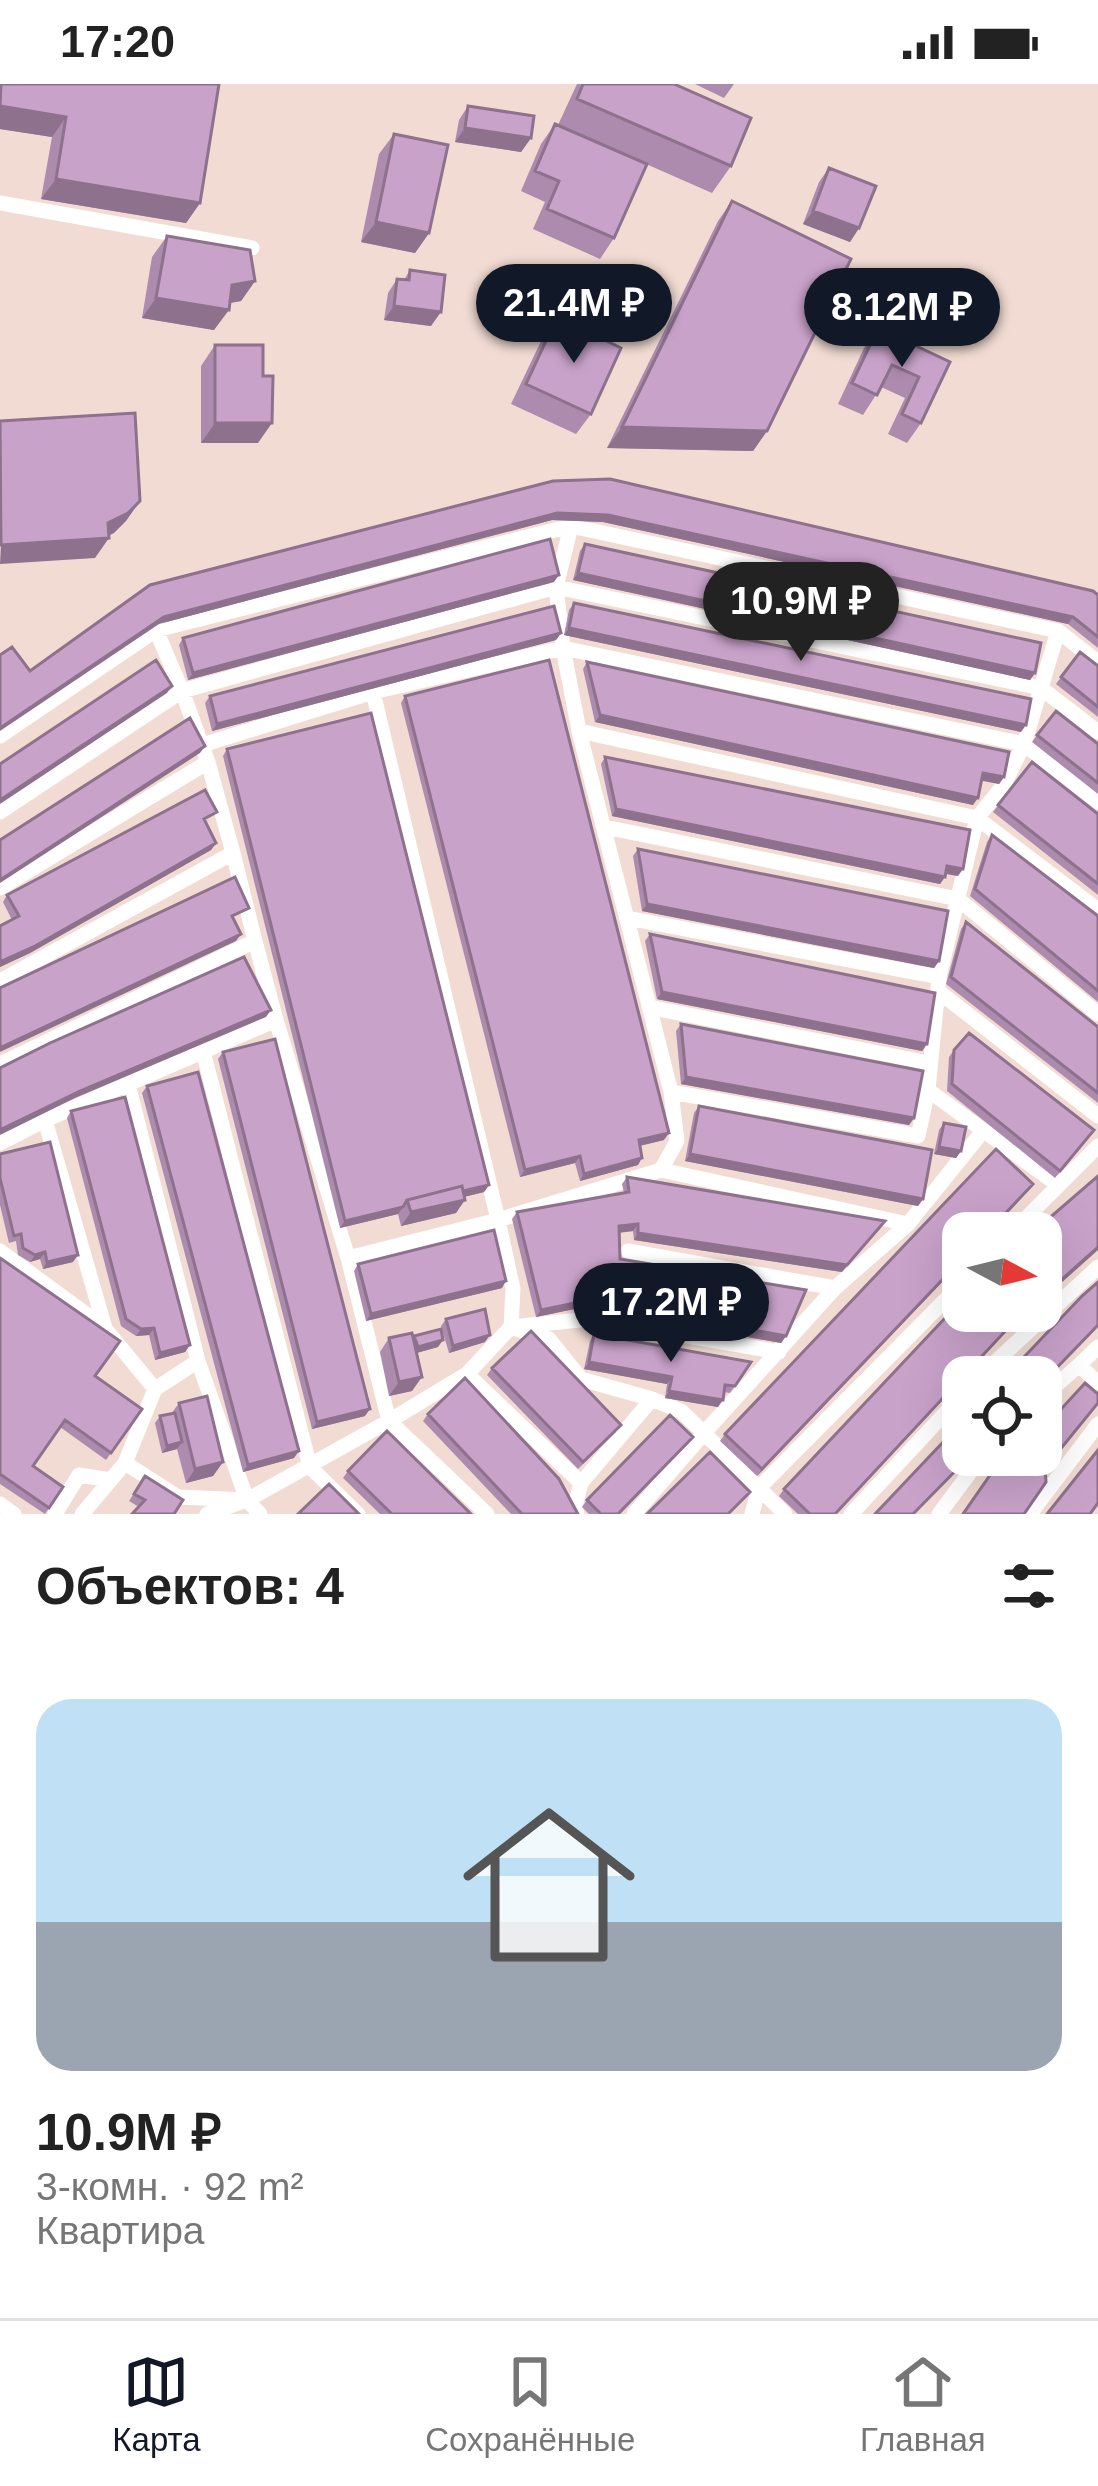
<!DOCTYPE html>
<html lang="ru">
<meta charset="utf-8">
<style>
body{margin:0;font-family:Arial,sans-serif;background:#f6f6f6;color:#222;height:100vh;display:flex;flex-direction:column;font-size:45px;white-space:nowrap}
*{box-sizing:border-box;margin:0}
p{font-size:39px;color:#767676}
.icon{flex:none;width:66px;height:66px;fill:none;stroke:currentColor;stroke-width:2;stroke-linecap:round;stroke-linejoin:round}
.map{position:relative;height:1430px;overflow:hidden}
.side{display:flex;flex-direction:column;background:#fff;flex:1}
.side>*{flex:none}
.needle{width:78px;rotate:97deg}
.tools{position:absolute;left:942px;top:1128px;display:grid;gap:24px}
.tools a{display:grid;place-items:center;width:120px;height:120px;border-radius:24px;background:#fff;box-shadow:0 12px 48px #0002;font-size:60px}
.price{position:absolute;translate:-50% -102px;padding:0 27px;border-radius:42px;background:#111827;color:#fff;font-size:39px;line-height:78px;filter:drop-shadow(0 3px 6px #0008)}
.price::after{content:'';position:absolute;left:50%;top:72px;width:36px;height:27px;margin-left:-18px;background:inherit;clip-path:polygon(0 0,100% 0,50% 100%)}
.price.selected{background:#222;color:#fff}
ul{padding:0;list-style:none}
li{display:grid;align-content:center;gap:24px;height:636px;padding:0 36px}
li span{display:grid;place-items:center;height:372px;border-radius:36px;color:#555}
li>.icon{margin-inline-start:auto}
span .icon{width:216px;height:216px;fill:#fffc;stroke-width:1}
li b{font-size:51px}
h2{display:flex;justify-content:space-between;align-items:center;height:144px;padding:0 36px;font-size:51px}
.status{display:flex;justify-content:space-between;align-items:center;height:84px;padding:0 60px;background:#fff;direction:ltr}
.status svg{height:33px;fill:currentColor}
.tab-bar{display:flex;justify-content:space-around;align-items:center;height:168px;border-top:3px solid #e0e0e0;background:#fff;font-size:33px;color:#767676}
.tab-bar a{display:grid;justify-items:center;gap:6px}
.tab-bar .selected{color:#111827}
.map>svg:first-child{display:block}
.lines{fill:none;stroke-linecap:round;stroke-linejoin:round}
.service{stroke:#fff;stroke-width:15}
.wall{fill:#ad8bae}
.shaded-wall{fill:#8d718d}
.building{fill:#c9a2ca;stroke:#8d718d;stroke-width:3}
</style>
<div class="status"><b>17:20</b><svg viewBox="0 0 49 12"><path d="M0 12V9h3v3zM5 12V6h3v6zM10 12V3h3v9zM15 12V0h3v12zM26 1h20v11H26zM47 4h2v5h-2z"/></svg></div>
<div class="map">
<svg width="1098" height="1430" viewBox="0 0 1098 1430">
<rect width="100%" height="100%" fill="#f1dbd2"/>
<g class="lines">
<!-- service -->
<path class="service" d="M0 119 252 164
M571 442 556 503 563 564 579 647 671 1008 918 1052 928 1006
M579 647 977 734 1098 826
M0 652 156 546 571 442 1058 547 1098 578
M202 661 373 608 563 564 1024 660 1098 718
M0 728 182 607 156 546
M605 743 958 815 1098 930
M0 804 208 678 182 607 556 503 1041 604 1098 648
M627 834 939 893
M0 897 233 769 208 678
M938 907 1098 1032
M649 923 929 979
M203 967 310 1383 358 1430
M0 980 255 857 233 769
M671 1008 677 1057 661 1086 908 1140
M45 1036 276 936 255 857
M0 1059 45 1036 105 1244 0 1167
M661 1086 498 1136 513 1205 511 1243 590 1235 779 1268
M1058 1101 928 1006 939 893 977 734 1003 702 1024 660 1058 547
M1011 1149 1098 1062
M628 1167 835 1204
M348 1174 498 1136 373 608
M963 1198 759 1404 704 1349 835 1204 908 1140 983 1047
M107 1247 155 1305
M198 1277 247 1416
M1079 1281 1098 1263
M467 1290 511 1243 549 1255 581 1295 652 1315 681 1327 704 1349 634 1430
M979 1293 1098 1183
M1041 1315 1079 1281 1098 1299
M125 1379 155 1305 198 1277 128 1000
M0 1420 14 1430
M55 1430 79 1391 111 1396
M82 1430 125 1379 178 1413 247 1416 260 1430
M207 1430 247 1416 389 1337 348 1174 276 936
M487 1430 389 1337 467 1290 581 1399
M577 1430 575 1422 581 1399 652 1315
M752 1430 759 1404 785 1430
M851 1430 963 1310
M939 1430 983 1371
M1030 1430 1098 1340"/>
</g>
<!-- wall -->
<path class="wall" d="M0 0H219L200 119 186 139 41 115 52 53 0 45Z
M577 0H674L731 82 712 109 646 80 614 154 600 175 533 145 545 118 521 107 541 60 555 40 558 41Z
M695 0H734L724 14Z
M468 22 531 54 521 68 455 58 459 36Z
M394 50 429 149 415 169 361 158 379 70Z
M829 84 859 144 850 158 803 140 819 98Z
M732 117 767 347 753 367 607 364 718 137Z
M167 152 255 197 241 217 230 219 214 246 142 234 152 173Z
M410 186 431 242 384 236 388 209 397 195 404 196Z
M557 233 591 330 576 350 511 320 543 253Z
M878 244 950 278 921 339 907 359 888 350 905 314 881 303 863 331 838 320 864 264Z
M215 261 263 292 258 359H201V282Z
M553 397 1098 511V564L1068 540 603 438 552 436 159 540 30 587Z
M585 460 1035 589 1030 596 573 496 580 467Z
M554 498 188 596 179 561 183 554Z
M574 519 1021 648 564 551 569 526Z
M561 549 556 556 212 647 205 619 210 612Z
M1080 568 1098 582V633L1056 600Z
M587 578 1004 693 999 700 982 696 973 721 595 638 583 585Z
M405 612 664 1056 640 1062 638 1081 580 1097 575 1079 520 1093 401 619Z
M1037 651 1098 660V710L1032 658Z
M227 665 489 1101 484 1108 464 1113 456 1129 401 1142 398 1130 340 1144 223 672Z
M605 673 958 792 946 790 940 800 612 732 601 680Z
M1032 678 1098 730V811L993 728Z
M212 735 205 738 216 759 211 766 30 869 0 883V842L12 836 3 818 7 811Z
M992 751 1098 832V918L970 812 987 758Z
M638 765 939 877 934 884 642 827 633 772Z
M966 838 1098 943V1019L946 900 961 845Z
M650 850 927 960 922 967 657 915 645 857Z
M681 940 914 1034 909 1041 681 1000 676 947Z
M954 966 1094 1046 1055 1094 947 1007 949 973Z
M223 968 365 1332 312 1345 218 975Z
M147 1002 294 1374 243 1388 142 1009Z
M699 1022 923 1115 918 1122 685 1077 694 1029Z
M71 1027 190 1261 185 1268 155 1276 149 1251 136 1252 121 1242 67 1034Z
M944 1039 961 1067 956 1074 934 1070 939 1046Z
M996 1065 1033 1100 1028 1107 988 1149H963V1176L757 1392 720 1357 725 1350Z
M0 1070 73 1178 43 1185 40 1175 30 1178 18 1171 16 1157 9 1159 0 1121Z
M627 1093 842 1188 634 1156 633 1147 619 1149 620 1175 786 1252 781 1259 584 1223 536 1233 512 1135 517 1128 624 1109 622 1100Z
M0 1174 95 1292 142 1325 106 1376 60 1343 33 1382 63 1403 45 1430 0 1400Z
M358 1180 502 1204 366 1237 354 1187Z
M446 1235 485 1258 449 1269 441 1242Z
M594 1250 735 1302 730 1309 724 1308 718 1323 665 1314 667 1300 584 1285 590 1257Z
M1004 1250 836 1430H798L779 1412 784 1405Z
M414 1252 438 1263 416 1269 412 1307 389 1312 380 1268 389 1254H413Z
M492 1284 616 1348 578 1385 487 1291Z
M179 1319 223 1378 213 1392 186 1399 177 1365 162 1369 155 1339 160 1332 171 1330Z
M428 1330 578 1430H511L423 1337Z
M693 1353 620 1430H589L582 1423 587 1416Z
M348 1387 471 1430H380L343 1394Z
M145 1392 174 1430 139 1423 129 1417Z"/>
<!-- shaded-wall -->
<path class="shaded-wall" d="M0 22 66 33 52 53 0 45Z
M465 44 531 54 521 68 455 58Z
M56 95 200 119 186 139 41 115Z
M813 127 859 144 850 158 803 140Z
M376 138 429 149 415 169 361 158Z
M255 197 241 217 218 221 232 201Z
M156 214 229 226 214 246 142 234Z
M394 222 441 228 431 242 384 236Z
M215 339H272L258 359H201Z
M622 343 767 347 753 367 607 364Z
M140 417 126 437 114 449 104 454H109L95 474 0 480 1 461 108 439Z
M557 429 608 431 1073 533 1068 540 603 438 552 436 159 540 0 647V644L164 533Z
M578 489 1035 589 1030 596 573 496Z
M559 491 554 498 188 596 193 589Z
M569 544 1026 641 1021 648 564 551Z
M561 549 556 556 212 647 217 640Z
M172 602 167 609 0 720V716Z
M600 631 978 714 973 721 595 638Z
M205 662 200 669 0 799V796Z
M983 689 1004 693 999 700 978 696Z
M616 725 945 793 940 800 612 732Z
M216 759 211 766 30 869 0 883V878Z
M947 782 963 785 958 792 942 789Z
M647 820 939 877 934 884 642 827Z
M241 850 236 857 0 968V964Z
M662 908 927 960 922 967 657 915Z
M271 926 266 933 75 1014 0 1051V1046L80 1007Z
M686 993 914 1034 909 1041 681 1000Z
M669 1049 664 1056 634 1063 639 1056Z
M939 1063 961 1067 956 1074 934 1070Z
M690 1070 923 1115 918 1122 685 1077Z
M580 1072 575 1079 520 1093 525 1086Z
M642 1074 638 1081 580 1097 584 1090Z
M489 1101 484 1108 410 1126 409 1121Z
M465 1116 456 1129 401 1142 411 1128Z
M403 1123 398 1130 340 1144 345 1137Z
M638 1140 633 1147 614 1149 619 1142Z
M880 1144 842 1188 634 1156 638 1149Z
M1098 1163V1166L1041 1217V1214Z
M45 1168 40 1175 30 1178 35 1171Z
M78 1171 73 1178 43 1185 47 1178Z
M963 1174V1176L757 1392 762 1385Z
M506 1197 502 1204 366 1237 371 1230Z
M589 1216 786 1252 781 1259 584 1223 536 1233 541 1226Z
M1027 1227H1030L1004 1250 835 1430 1009 1243Z
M154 1244 149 1251 136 1252 141 1245Z
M490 1251 485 1258 449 1269 453 1262Z
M443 1256 438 1263 413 1270 418 1263Z
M190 1261 185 1268 155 1276 160 1269Z
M589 1278 672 1293 667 1300 584 1285Z
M422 1293 412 1307 389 1312 399 1298Z
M669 1307 723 1316 718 1323 665 1314Z
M370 1325 365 1332 312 1345 317 1338Z
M182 1358 177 1365 162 1369 167 1362Z
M299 1367 294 1374 243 1388 248 1381Z
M223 1378 213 1392 186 1399 195 1385Z"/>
<!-- building -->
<path class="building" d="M1 0H219L200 119 56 95 66 33 0 22Z
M583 0H674L751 34 731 82 577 15Z
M468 22 534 32 531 54 465 44Z
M555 40 647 80 614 154 547 125 559 97 535 87Z
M394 50 448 61 429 149 376 138Z
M829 84 876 102 859 144 813 127Z
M732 117 851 175 767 347 622 343Z
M167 152 250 166 255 197 232 201 229 226 156 214Z
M410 186 445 191 441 228 394 222 397 195 409 196Z
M557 233 621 264 591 330 526 300Z
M878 244 950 278 921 339 902 330 919 293 892 281 877 311 852 299Z
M215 261H263V292H273L272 339H215Z
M135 329 140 417 128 429 108 439 109 454 1 461 0 337Z
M610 395 1093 507 1098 511V553L1073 533 608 431 557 429 164 533 0 644V571L12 563 30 587 150 501 553 397Z
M550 455 559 491 193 589 183 554Z
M585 460 1041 559 1035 589 578 489Z
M574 519 1031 615 1026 641 569 544Z
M554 522 561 549 217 640 210 612Z
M1080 568 1098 582V623L1061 593Z
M156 576 172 602 0 716V680Z
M549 576 669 1049 639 1056 642 1074 584 1090 580 1072 525 1086 405 612Z
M587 578 1009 668 1004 693 983 689 978 714 600 631Z
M1056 627 1098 660V699L1037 651Z
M371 629 489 1101 463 1107 462 1102 407 1116 403 1123 345 1137 227 665Z
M190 634 205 662 0 796V756Z
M605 673 970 746 963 785 947 782 945 793 616 725Z
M1032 678 1098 730V800L998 721Z
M205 706 217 728 204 735 216 759 35 862 0 878V842L19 832 7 811Z
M992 751 1098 832V907L975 805Z
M638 765 948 827 939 877 647 820Z
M235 793 249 824 232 832 241 850 0 964V904Z
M966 838 1098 943V1009L951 893Z
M650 850 935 909 927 960 662 908Z
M244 873 271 926 80 1007 0 1046V984L50 959Z
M681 940 923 987 914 1034 686 993Z
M969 949 1094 1046 1060 1087 952 1000 954 966Z
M275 955 370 1325 317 1338 223 968Z
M198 988 299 1367 248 1381 147 1002Z
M125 1013 190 1261 160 1269 154 1244 141 1245 126 1235 71 1027Z
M699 1022 932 1066 923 1115 690 1070Z
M944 1039 966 1043 961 1067 939 1063Z
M50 1058 78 1171 47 1178 45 1168 35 1171 23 1164 21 1150 14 1152 0 1094V1070Z
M996 1065 1033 1100 987 1149H963V1174L762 1385 725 1350Z
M1098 1092V1163L1041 1214V1149H1032Z
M627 1093 885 1137 847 1181 638 1149V1140L619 1142 620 1175 806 1206 786 1252 589 1216 541 1226 517 1128 629 1108Z
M462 1102 465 1116 411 1128 407 1116Z
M494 1146 506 1197 371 1230 358 1180Z
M0 1174 120 1257 95 1292 142 1325 111 1369 65 1336 33 1382 63 1403 49 1424 0 1390Z
M1098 1198V1241L1041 1300V1293H1005L1082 1212Z
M963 1215V1227H1027L1009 1243 835 1430H810L784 1405Z
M485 1225 490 1251 453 1262 446 1235Z
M441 1245 443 1256 418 1263 414 1252Z
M531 1247 621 1341 583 1378 492 1284Z
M412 1249 422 1293 399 1298 389 1254Z
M594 1250 751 1278 735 1302 725 1301 723 1316 669 1307 672 1293 589 1278Z
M465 1294 559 1395 578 1430H522L428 1330Z
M1085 1299 1098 1310V1319L1045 1384 1046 1398 1024 1430H963L1004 1371H1041V1347Z
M207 1312 223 1378 195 1385 179 1319Z
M175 1329 182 1358 167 1362 160 1332Z
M670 1331 693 1353 618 1430H601L587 1416Z
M963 1337V1371H971L913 1430H875Z
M387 1347 471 1430H392L348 1387Z
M1098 1366V1419L1090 1430H1047Z
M710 1368 750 1408 728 1430H647Z
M145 1392 183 1416 174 1430H132L145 1416 134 1410Z
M329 1400 359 1430H298Z"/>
</svg>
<div class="tools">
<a><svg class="needle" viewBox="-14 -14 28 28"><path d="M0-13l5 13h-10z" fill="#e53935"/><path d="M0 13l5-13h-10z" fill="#767676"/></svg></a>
<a><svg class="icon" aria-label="locate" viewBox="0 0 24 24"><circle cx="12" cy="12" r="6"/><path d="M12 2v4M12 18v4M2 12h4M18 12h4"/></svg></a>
</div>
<b class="price" style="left:574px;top:282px">21.4M ₽</b>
<b class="price" style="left:902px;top:286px">8.12M ₽</b>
<b class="price selected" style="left:801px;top:580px">10.9M ₽</b>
<b class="price" style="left:671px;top:1281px">17.2M ₽</b>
</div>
<section class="side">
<h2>Объектов: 4<svg class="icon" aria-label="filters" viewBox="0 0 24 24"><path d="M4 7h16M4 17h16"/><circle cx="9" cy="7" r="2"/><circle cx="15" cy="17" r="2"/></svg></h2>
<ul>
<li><span style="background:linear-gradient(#bfe0f5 60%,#9aa5b1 0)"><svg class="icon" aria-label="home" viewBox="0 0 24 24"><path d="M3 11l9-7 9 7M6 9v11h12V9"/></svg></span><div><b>10.9M ₽</b><p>3-комн. · 92 m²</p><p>Квартира</p></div></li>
</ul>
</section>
<nav class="tab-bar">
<a class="selected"><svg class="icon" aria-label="map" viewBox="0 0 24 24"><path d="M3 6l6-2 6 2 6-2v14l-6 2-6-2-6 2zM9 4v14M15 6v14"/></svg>Карта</a>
<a><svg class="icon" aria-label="saved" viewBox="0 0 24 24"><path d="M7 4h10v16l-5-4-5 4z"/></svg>Сохранённые</a>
<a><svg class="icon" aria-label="home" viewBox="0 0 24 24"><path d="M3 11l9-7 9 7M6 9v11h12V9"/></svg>Главная</a>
</nav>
